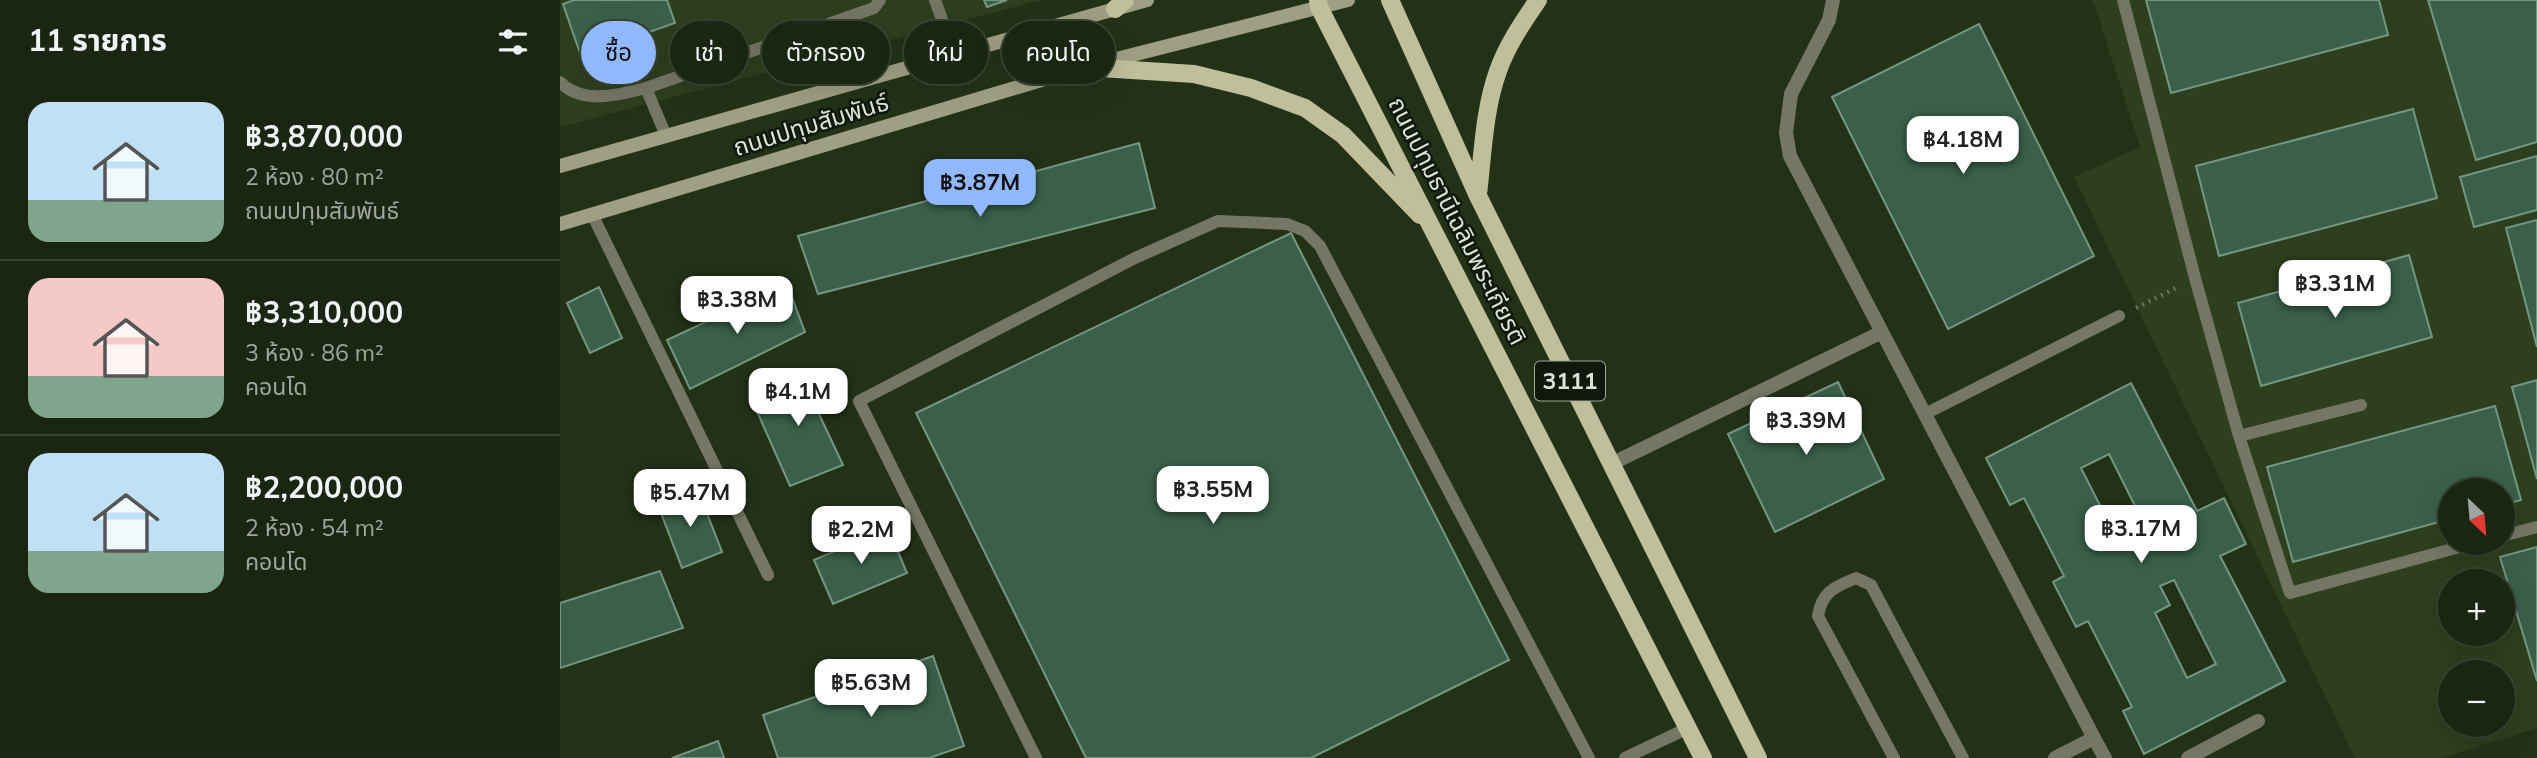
<!DOCTYPE html>
<html lang="th">
<meta charset="utf-8">
<style>
body{margin:0;font-family:Mulish,"Noto Sans Thai",sans-serif;background:#27321f;color:#f1f3f6;height:100vh;display:flex;flex-direction:column;font-size:26px;white-space:nowrap}
*{box-sizing:border-box;margin:0}
p{font-size:23px;color:#9fa59f}
.icon{flex:none;width:38px;height:38px;fill:none;stroke:currentColor;stroke-width:2;stroke-linecap:round;stroke-linejoin:round}
.map{position:relative;flex:1;overflow:hidden}
.sheet{display:flex;flex-direction:column;background:#1a2611;width:560px}
.sheet>*{flex:none}
.banner{position:absolute;left:21px;top:21px;width:665px;height:63px;display:flex;gap:14px}
.needle{width:46px;rotate:154deg}
.tools{position:absolute;left:1878px;top:478px;display:grid;gap:14px}
.tools a{display:grid;place-items:center;width:77px;height:77px;border-radius:50%;background:#1a2611;box-shadow:0 7px 28px #0002,0 0 0 2px #384331;font-size:35px}
.price{position:absolute;translate:-50% -60px;padding:0 16px;border-radius:14px;background:#fff;color:#222;font-size:23px;line-height:46px;filter:drop-shadow(0 2px 4px #0008)}
.price::after{content:'';position:absolute;left:50%;top:42px;width:21px;height:16px;margin-left:-10px;background:inherit;clip-path:polygon(0 0,100% 0,50% 100%)}
.price.current{background:#91b8fd;color:#111}
ul{padding:0;list-style:none}
li{display:flex;align-items:center;gap:21px;height:175px;padding:0 28px}
li+li{border-top:2px solid #384331}
li span{display:grid;place-items:center;flex:none;width:196px;height:140px;border-radius:21px;color:#555}
li>.icon{margin-inline-start:auto}
span .icon{width:84px;height:84px;fill:#fffc;stroke-width:1}
li b{font-size:30px}
h2{display:flex;justify-content:space-between;align-items:center;height:84px;padding:0 28px;font-size:30px}
.chip{padding:0 24px;border-radius:32px;background:#1a2611;box-shadow:0 7px 28px #0002,0 0 0 2px #384331;font-size:24px;line-height:63px}
.chip.current{background:#91b8fd;color:#111}
main{display:flex;flex:1;min-height:0}
.map>svg:first-child{display:block}
.built{fill:#2d3f1f;fill-rule:evenodd}
.building{fill:#3a604a;stroke:#749782;stroke-width:2;fill-rule:evenodd}
.lines{fill:none;stroke-linecap:round;stroke-linejoin:round}
.path{stroke:#66745d;stroke-width:4.5;stroke-dasharray:2 5;stroke-linecap:butt}
.lane{stroke:#767665;stroke-width:12}
.street{stroke:#767665;stroke-width:14}
.secondary{stroke:#9f9f84;stroke-width:14}
.primary{stroke:#bfbf9b;stroke-width:18}
.labels{text-anchor:middle;stroke-width:5;stroke-linejoin:round;paint-order:stroke}
.shield{fill:#11170c;stroke:#9ea798;stroke-width:2}
.shield-label{font-size:23px;font-weight:bold;fill:#dae5d4}
.street-label{font-size:24px;fill:#dae5d4;stroke:#11170c}
</style>
<main>
<section class="sheet">
<h2>11 รายการ<svg class="icon" aria-label="filters" viewBox="0 0 24 24"><path d="M4 7h16M4 17h16"/><circle cx="9" cy="7" r="2"/><circle cx="15" cy="17" r="2"/></svg></h2>
<ul>
<li><span style="background:linear-gradient(#bfe0f5 70%,#7fa58c 0)"><svg class="icon" aria-label="home" viewBox="0 0 24 24"><path d="M3 11l9-7 9 7M6 9v11h12V9"/></svg></span><div><b>฿3,870,000</b><p>2 ห้อง · 80 m²</p><p>ถนนปทุมสัมพันธ์</p></div></li>
<li><span style="background:linear-gradient(#f6c9c9 70%,#7fa58c 0)"><svg class="icon" aria-label="home" viewBox="0 0 24 24"><path d="M3 11l9-7 9 7M6 9v11h12V9"/></svg></span><div><b>฿3,310,000</b><p>3 ห้อง · 86 m²</p><p>คอนโด</p></div></li>
<li><span style="background:linear-gradient(#bfe0f5 70%,#7fa58c 0)"><svg class="icon" aria-label="home" viewBox="0 0 24 24"><path d="M3 11l9-7 9 7M6 9v11h12V9"/></svg></span><div><b>฿2,200,000</b><p>2 ห้อง · 54 m²</p><p>คอนโด</p></div></li>
</ul>
</section>
<div class="map">
<svg width="1977" height="758" viewBox="0 0 1977 758">
<rect width="100%" height="100%" fill="#233217"/>
<!-- built -->
<path class="built" d="M0 0H481L0 127Z
M1533 0H1977V728L1882 758H1795L1514 177 1580 147ZM1890 490H1942V542H1890ZM1890 581H1942V634H1890ZM1890 672H1942V724H1890Z"/>
<!-- building -->
<path class="building" d="M14 0H107L115 23 21 56 3 4Z
M424 0H447L427 7Z
M1586 0H1819L1828 35 1611 93Z
M1868 0H1977V142L1916 160Z
M1419 24 1534 256 1388 329 1272 97Z
M1853 109 1877 198 1659 256 1636 166Z
M579 143 595 208 258 294 238 236Z
M1977 156V210L1914 227 1900 177Z
M1977 220V347L1946 228Z
M731 233 949 660 751 758H526L356 413Z
M1849 255 1872 337 1701 386 1678 303Z
M227 284 245 332 130 389 107 340Z
M39 287 62 338 30 353 7 303Z
M251 369 269 409 259 414 283 465 230 486 191 398Z
M1977 380V479L1952 387Z
M1278 382 1324 479 1215 532 1168 434Z
M1571 383 1637 511 1664 498 1686 544 1660 556 1725 681 1584 754 1563 711 1572 707 1528 621 1516 627 1493 582 1504 576 1464 498 1450 505 1426 458ZM1549 454 1589 534 1577 540 1568 524 1553 531 1521 468ZM1614 580 1656 664 1627 678 1595 613 1610 605 1600 586Z
M1935 406 1961 500 1942 505V490H1890V519L1733 562 1707 467Z
M138 490 162 552 122 568 98 505Z
M328 528 347 573 273 604 254 560Z
M1977 547V681L1940 557Z
M100 571 123 628 0 668V603Z
M373 656 404 746 369 758H218L203 715Z
M158 741 164 758H112Z"/>
<g class="lines">
<!-- path -->
<path class="path" d="M1576 308 1618 287"/>
<!-- lane -->
<path class="lane" d="M375 0 386 31
M1563 0 1635 278 1679 436 1730 593 1918 542
M0 82C22 105 59 95 86 88L106 136
M86 88 314 8 320 0
M32 214 208 575
M1365 414 1559 316
M1679 436 1801 405
M1942 536 1977 527
M476 758 299 401 575 258 658 221 727 224 745 231 760 246 1029 758
M1065 758 1128 728
M1334 758 1258 616C1262 592 1274 587 1296 578L1311 585 1403 758"/>
<!-- street -->
<path class="street" d="M1273 0 1269 20 1231 94 1226 133 1230 156 1534 738 1495 758
M1051 464 1322 332
M1534 738 1545 758
M1628 758 1698 721"/>
<!-- secondary -->
<path class="secondary" d="M0 166 587 0
M0 224 525 67 788 0"/>
<!-- primary -->
<path class="primary" d="M758 0 759 7 1143 758
M830 0 918 196 1198 758
M555 9 565 0
M525 67 634 74 691 88 745 108 783 135 860 215
M918 194C923 153 924 110 938 71 947 45 963 22 978 0"/>
</g>
<g class="labels">
<!-- shield labels -->
<rect class="shield" x="975" y="361.5" width="70" height="39" rx="5"/>
<g class="shield-label">
<text x="1010" y="389">3111</text>
</g>
<!-- street labels -->
<g class="street-label">
<text transform="translate(251 125) rotate(-17)" y="8">ถนนปทุมสัมพันธ์</text>
<text transform="translate(897 221) rotate(63)" y="8">ถนนปทุมธานีเฉลิมพระเกียรติ</text>
</g>
</g>
</svg>
<div class="tools">
<a><svg class="needle" viewBox="-14 -14 28 28"><path d="M0-13l5 13h-10z" fill="#e53935"/><path d="M0 13l5-13h-10z" fill="#9fa59f"/></svg></a>
<a>+</a>
<a>−</a>
</div>
<b class="price" style="left:1403px;top:176px">฿4.18M</b>
<b class="price current" style="left:420px;top:219px">฿3.87M</b>
<b class="price" style="left:1775px;top:320px">฿3.31M</b>
<b class="price" style="left:177px;top:336px">฿3.38M</b>
<b class="price" style="left:238px;top:428px">฿4.1M</b>
<b class="price" style="left:1246px;top:457px">฿3.39M</b>
<b class="price" style="left:653px;top:526px">฿3.55M</b>
<b class="price" style="left:130px;top:529px">฿5.47M</b>
<b class="price" style="left:1581px;top:565px">฿3.17M</b>
<b class="price" style="left:301px;top:566px">฿2.2M</b>
<b class="price" style="left:311px;top:719px">฿5.63M</b>
<div class="banner">
<a class="chip current">ซื้อ</a>
<a class="chip">เช่า</a>
<a class="chip">ตัวกรอง</a>
<a class="chip">ใหม่</a>
<a class="chip">คอนโด</a>
</div>
</div>
</main>
